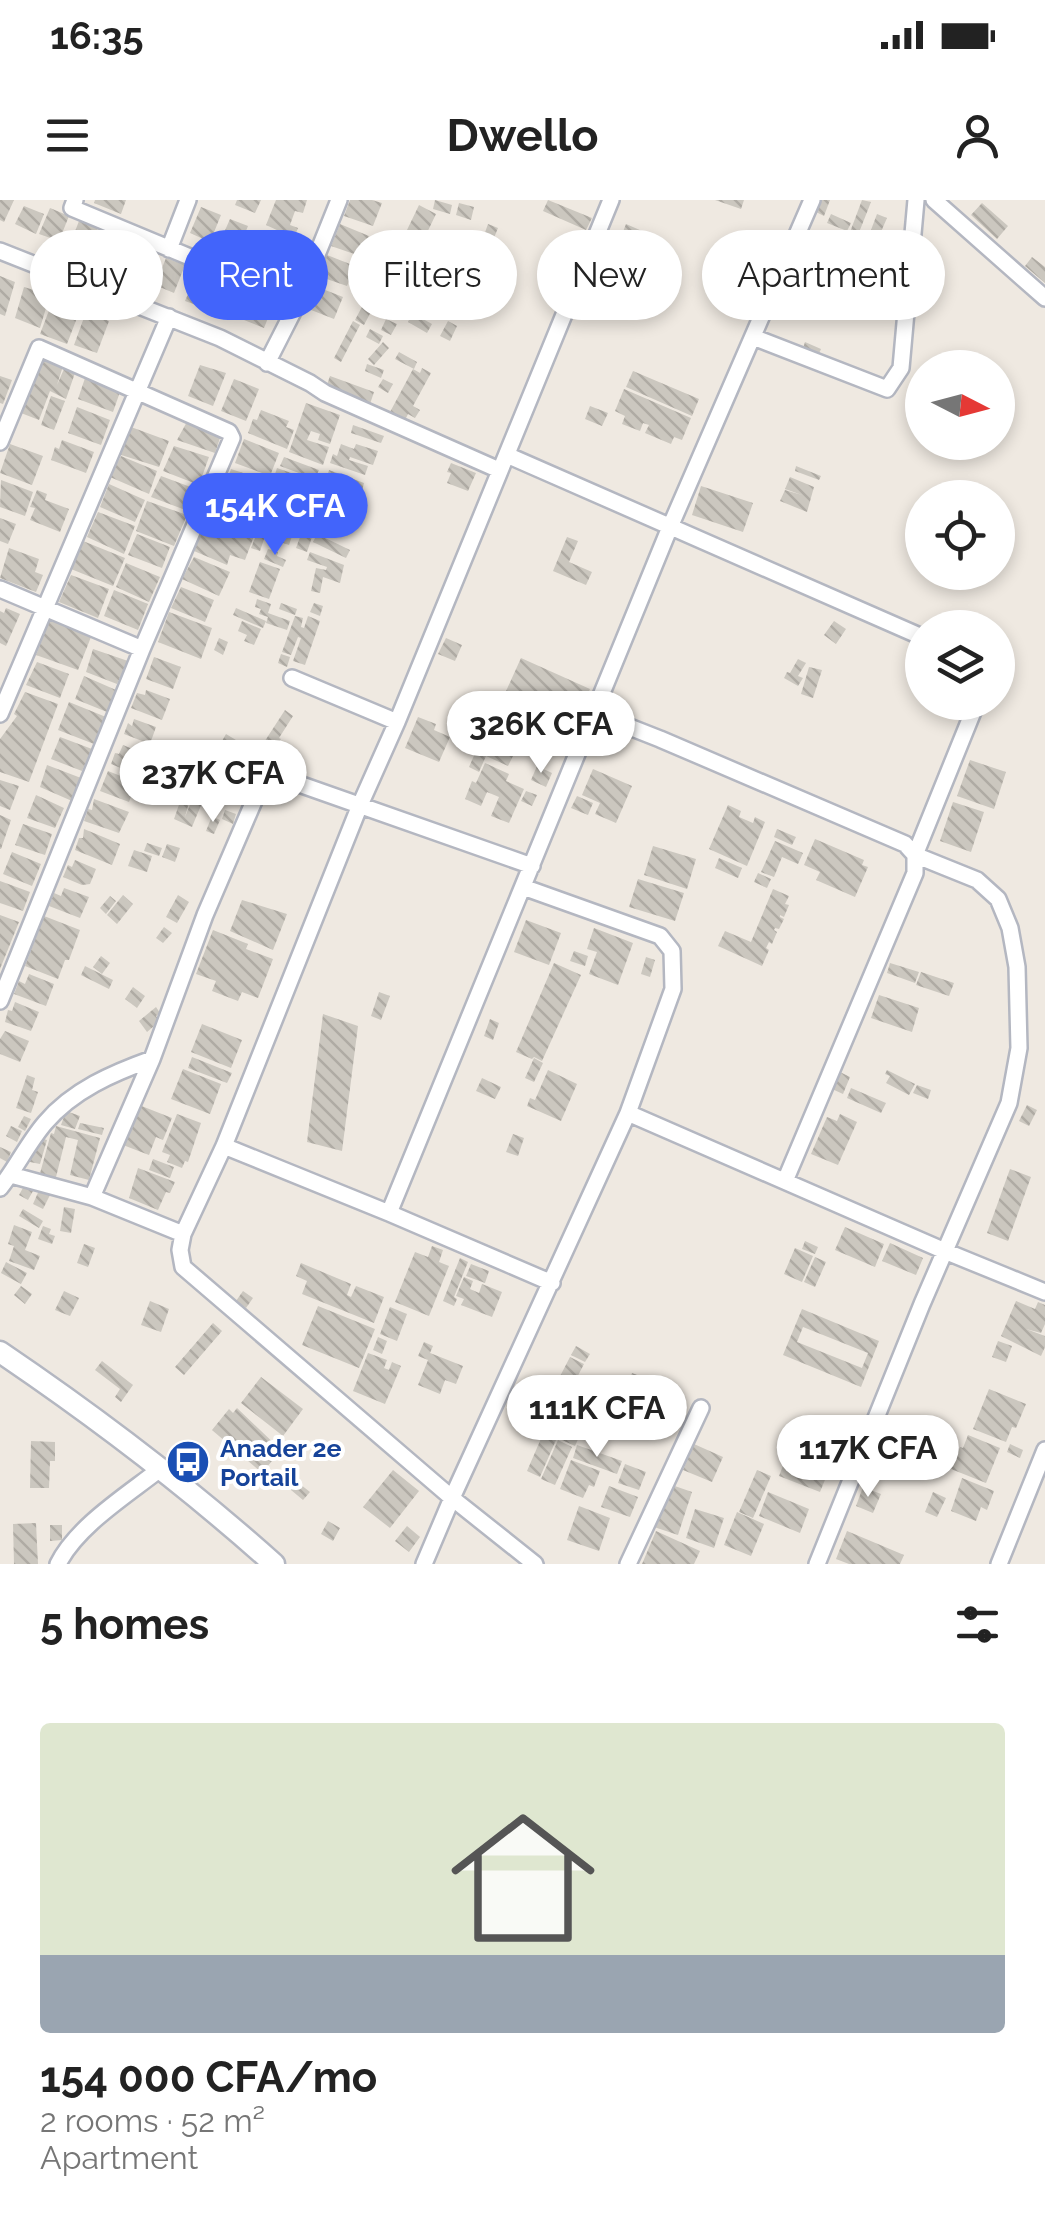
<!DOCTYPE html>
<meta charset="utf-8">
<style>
body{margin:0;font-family:Raleway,sans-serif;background:#f2f2f2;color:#222;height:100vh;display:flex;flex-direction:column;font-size:38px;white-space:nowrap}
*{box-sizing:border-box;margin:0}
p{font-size:32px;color:#767676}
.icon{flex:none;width:55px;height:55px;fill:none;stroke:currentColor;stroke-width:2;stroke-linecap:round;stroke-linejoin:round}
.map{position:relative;height:1364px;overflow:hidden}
.panel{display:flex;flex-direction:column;background:#fff;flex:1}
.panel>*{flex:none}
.top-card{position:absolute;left:30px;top:30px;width:985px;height:90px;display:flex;gap:20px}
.needle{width:65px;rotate:96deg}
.tools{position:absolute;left:905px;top:150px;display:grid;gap:20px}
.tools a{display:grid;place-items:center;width:110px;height:110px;border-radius:50%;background:#fff;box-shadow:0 5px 15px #0003;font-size:50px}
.price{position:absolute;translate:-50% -85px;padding:0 22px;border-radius:35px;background:#fff;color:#222;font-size:32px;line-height:65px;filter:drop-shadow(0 2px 5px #0008)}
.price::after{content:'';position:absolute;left:50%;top:60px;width:30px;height:22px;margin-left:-15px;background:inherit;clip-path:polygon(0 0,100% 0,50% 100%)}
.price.current{background:#4264fb;color:#fff}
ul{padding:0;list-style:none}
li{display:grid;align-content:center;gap:20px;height:530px;padding:0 40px}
li span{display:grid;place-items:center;height:310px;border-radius:10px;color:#555}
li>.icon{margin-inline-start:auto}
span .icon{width:180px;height:180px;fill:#fffc;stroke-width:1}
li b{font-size:42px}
h2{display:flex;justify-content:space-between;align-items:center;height:120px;padding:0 40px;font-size:42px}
.pill{padding:0 35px;border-radius:45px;background:#fff;box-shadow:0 5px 15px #0003;font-size:35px;line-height:90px}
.pill.current{background:#4264fb;color:#fff}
.status{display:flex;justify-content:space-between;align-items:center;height:70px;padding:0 50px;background:#fff;direction:ltr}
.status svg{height:28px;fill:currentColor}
header{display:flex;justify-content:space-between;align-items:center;height:130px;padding:0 40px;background:#fff;font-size:45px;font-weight:700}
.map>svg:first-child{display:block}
.building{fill:url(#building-back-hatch);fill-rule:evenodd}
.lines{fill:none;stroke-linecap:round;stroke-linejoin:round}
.minor-casing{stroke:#b4b7c1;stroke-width:20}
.tertiary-casing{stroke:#b4b7c1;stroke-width:25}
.minor{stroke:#fff;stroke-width:15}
.tertiary{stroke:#fff;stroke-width:20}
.labels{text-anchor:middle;stroke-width:8;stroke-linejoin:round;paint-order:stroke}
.transit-label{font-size:25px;font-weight:bold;fill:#164399;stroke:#fff;text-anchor:start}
</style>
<div class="status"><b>16:35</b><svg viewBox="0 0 49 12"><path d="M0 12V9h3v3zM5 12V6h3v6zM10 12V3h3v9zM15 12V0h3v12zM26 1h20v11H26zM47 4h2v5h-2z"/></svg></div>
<header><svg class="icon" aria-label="menu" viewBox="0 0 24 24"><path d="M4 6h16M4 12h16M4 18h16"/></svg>Dwello<svg class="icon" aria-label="person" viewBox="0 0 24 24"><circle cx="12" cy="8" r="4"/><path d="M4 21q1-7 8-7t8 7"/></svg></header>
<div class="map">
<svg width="1045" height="1364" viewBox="0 0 1045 1364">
<defs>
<pattern id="building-back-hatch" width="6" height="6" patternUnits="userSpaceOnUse" patternTransform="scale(2.5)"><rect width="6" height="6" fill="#cbc7bf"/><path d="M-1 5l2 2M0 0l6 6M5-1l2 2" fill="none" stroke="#afaba4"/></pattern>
</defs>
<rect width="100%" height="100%" fill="#efe9e1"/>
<!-- building -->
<path class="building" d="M0 0H14L4 22 0 20Z
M95 0H126L121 14 94 3Z
M237 0H261L255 13 235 5Z
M276 0H307L303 13 295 11 290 25 298 28 294 38 266 25Z
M350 0H372L382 3 373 26 344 16Z
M435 0 452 5 450 14 433 9Z
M548 0 592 18 586 30 543 11Z
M715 0H744L741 9Z
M818 0H830L824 16 814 11Z
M862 0 871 2 858 35 850 32Z
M459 3 474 7 471 20 456 15Z
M982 3 1008 26 997 39 971 15Z
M419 5 436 14 424 39 407 30Z
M24 6 44 14 36 34 15 24Z
M201 7 221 15 210 42 190 33Z
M50 8 69 16 59 41 39 34Z
M831 14 851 23 847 31 827 23Z
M877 14 887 18 880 34 871 30Z
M230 19 248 26 238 51 219 44Z
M79 21 98 28 87 55 69 47Z
M340 24 369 36 360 56 331 46Z
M488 24 498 28 491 45 482 41Z
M626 24 649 34 644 45 653 48 643 73 612 60Z
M260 30 278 38 268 64 249 56Z
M110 31 136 42 120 78 94 67Z
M800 38 828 49 819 72 791 61Z
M867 40 884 47 880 56 863 50Z
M387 48 408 58 399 76 379 65Z
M327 55 355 66 347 86 318 76Z
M1032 57 1045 67V83L1025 66Z
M166 58 185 65 174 93 155 85Z
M605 61 617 66 610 83 599 77Z
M283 63 295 67 290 80 279 76Z
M622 69 648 80 642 96 647 98 640 114 609 100Z
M198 70 222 79 210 110 185 101Z
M428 73 461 85 457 96 424 84Z
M851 73 873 82 869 92 846 83Z
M0 76 15 82 5 116 0 114Z
M225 83 244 90 233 117 214 109Z
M315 86 343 97 334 119 306 108Z
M24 87 50 95 40 128 15 118Z
M384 93 393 98 388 108 379 104Z
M254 95 274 103 264 128 244 120Z
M416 98 429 104 423 116 410 109Z
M53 100 80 110 67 144 40 134Z
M364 103 373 108 364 125 355 120Z
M86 112 109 121 97 153 74 145Z
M412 113 432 124 427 133 408 122Z
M386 119 397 124 391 135 381 130Z
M353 121 360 125 341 162 334 158Z
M448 121 457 126 450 141 440 136Z
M370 129 383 136 379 144 366 137Z
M383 142 389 148 374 165 368 159Z
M805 142 821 149 817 158 802 151Z
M399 152 417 162 414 169 395 159Z
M41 158 63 166 57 185 64 169 75 173 66 199 50 191 39 220 21 213Z
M367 164 384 170 381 178 365 171Z
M200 165 226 173 213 206 188 196Z
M422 168 431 173 413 206 420 210 415 218 408 214 405 220 390 212 413 169 420 173Z
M633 171 699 199 692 216 626 187Z
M0 176 12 180 3 204 0 203Z
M330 176 374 192 368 210 324 193Z
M85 178 120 192 113 212 78 199Z
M234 179 259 189 246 221 221 211Z
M383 179 393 184 388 193 378 187Z
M624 189 691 218 682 240 674 237 671 244 645 233 649 225 643 223 640 231 622 224 625 216 615 211Z
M51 196 65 201 54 230 41 225Z
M306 203 340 215 330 244 318 240 320 234 311 231 307 240 329 247 323 265 289 252Z
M590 206 608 213 602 226 585 219Z
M77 207 110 220 101 245 68 233Z
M261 210 289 221 286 227 294 230 287 249 248 233 253 219 257 220Z
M189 218 222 232 215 253 177 240Z
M353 225 384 236 381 243 351 233Z
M131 227 169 241 159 267 118 254Z
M244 239 279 253 270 276 235 263Z
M62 240 94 252 86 273 51 260 55 247 59 249Z
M10 244 43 256 32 285 0 273Z
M341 244 354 249 356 244 378 251 373 265 350 257 349 260 368 266 365 275 330 263 333 254 337 256Z
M174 246 209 257 199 285 163 271Z
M121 256 157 271 149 294 110 277Z
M284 257 319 270 315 279 280 266Z
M451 263 476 273 468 291 447 283 451 273 447 272Z
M796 266 821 276 819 280 795 271Z
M277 268 311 280 308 289 274 277Z
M231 269 264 280 255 306 224 290Z
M329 270 364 283 360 299 350 296 353 287 344 284 340 294 333 291 336 281 327 277Z
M161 276 196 289 188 311 151 297Z
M790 277 814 287 807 312 780 301 785 290 802 295 785 289Z
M1 280 33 292 25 316 0 307Z
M109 284 145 300 135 322 100 307Z
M282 284 307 293 304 302 279 293Z
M701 286 753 303 743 332 692 315Z
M37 290 47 294 45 300 69 309 60 332 30 320 35 308 30 307Z
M317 291 336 298 323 334 314 331 307 352 296 348Z
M219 292 263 312 245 360 230 355 227 365 194 351 205 320 210 321Z
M338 300 351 304 347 314 335 309Z
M147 301 187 315 174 346 136 331Z
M269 301 281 306 277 318 265 313Z
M354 304 367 309 362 321 350 317Z
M283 309 300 315 296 324 280 318Z
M98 312 135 326 124 354 87 337Z
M912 317 922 323V335L907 327Z
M0 318 16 324 8 344 0 341Z
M273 319 295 327 289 345 266 337Z
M257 333 265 336 260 351 251 348Z
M137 334 170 347 162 368 128 355Z
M317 334 350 350 346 358 313 342Z
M567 337 578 341 569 362 592 372 586 385 553 371Z
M83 341 125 358 113 386 71 369Z
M9 348 39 359 35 372 43 375 36 392 0 378Z
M268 349 278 352 277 356 286 360 283 367 264 359Z
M310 352 344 365 340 383 323 377 320 393 311 391 316 368 326 370 327 367 307 360Z
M194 357 230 372 219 396 182 379Z
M260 362 280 369 269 399 249 392Z
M126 363 160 377 149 402 116 387Z
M71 375 109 389 98 418 59 402Z
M181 387 214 400 205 422 171 408Z
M114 390 148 404 138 430 104 416Z
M257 399 271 404 268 413 290 421 287 430 266 423 268 417 259 414 261 409 255 407Z
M281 403 297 409 295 415 279 409Z
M314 403 323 406 320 416 310 412Z
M6 408 20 414 6 446 0 443V411L4 413Z
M236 408 266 421 263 428 233 415Z
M169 412 212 428 201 459 158 442Z
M295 416 303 418 301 427 304 428 308 416 320 421 305 465 293 461 301 438 298 437 291 455 282 452Z
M50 419 91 437 78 470 36 455Z
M242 421 261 429 254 445 244 441 247 435 238 431Z
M834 421 846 429 836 444 824 435Z
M219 438 228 442 223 455 214 450Z
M446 438 462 445 455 461 438 454Z
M93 449 128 461 117 484 86 472Z
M281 454 290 457 287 467 278 463Z
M154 457 181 467 173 489 146 479Z
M521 458 590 489 571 532 502 500Z
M798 459 806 463 798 476 803 478 798 486 784 478 787 472 790 473Z
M37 462 69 474 60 498 26 485Z
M809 467 822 470 813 498 801 494Z
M84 476 116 490 107 512 75 499Z
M146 490 170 499 162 520 131 508 137 493 145 495Z
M25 492 58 504 29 582 0 572V539L17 516 14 514Z
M69 502 106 517 94 544 58 530Z
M285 510 293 516 279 538 281 539 276 547 274 545 267 556 259 550Z
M418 517 436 524 434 530 450 537 439 562 405 548Z
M134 519 156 527 150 544 124 534 128 523 132 526Z
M226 534 241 543 234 557 218 548Z
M60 537 92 549 82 571 51 559Z
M480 542 513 556 508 566 486 556 479 572 469 567Z
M123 545 147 555 138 575 111 564 115 553 119 554Z
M241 549 265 557 260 570 237 562Z
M188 556 197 560 190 576 181 572Z
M970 560 1006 572 994 609 957 596Z
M218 562 225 565 223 571 228 573 224 582 212 577Z
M485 563 509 574 506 581 524 589 509 623 491 616 499 597 487 592 481 606 465 599 472 581 476 583Z
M47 565 81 578 72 601 40 587Z
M537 566 552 573 546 587 531 580Z
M593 569 632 586 616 623 595 614 600 603 582 595Z
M151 570 162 573 157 589 146 585Z
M108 571 136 582 129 602 100 591Z
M181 574 190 577 184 591 175 587Z
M0 580 19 586 10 610 0 606Z
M211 582 220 585 214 602 204 598 192 627 174 619 182 596 190 599 185 617 197 587 208 591Z
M144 588 154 592 151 601 141 598Z
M526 591 537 595 532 606 521 601Z
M36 595 64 608 55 628 27 618Z
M577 596 593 603 588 615 571 608Z
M94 599 129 612 119 633 84 621 88 609 92 610Z
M953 602 984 612 971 652 940 641Z
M728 605 741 611 739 617 753 623 755 617 765 622 747 666 709 649Z
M225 610 236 614 233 624 222 619Z
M0 615 11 620 1 649H0Z
M212 616 220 620 214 634 206 631Z
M23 624 52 634 45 655 15 645Z
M84 629 120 644 112 665 75 650 79 638H83Z
M777 629 796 637 792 645 774 637Z
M815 639 864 660 862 665 868 667 855 697 816 680 820 672 804 665Z
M775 641 803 653 798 664 782 657 774 677 761 672Z
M147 643 162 648 159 656 144 651Z
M167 644 180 648 175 662 162 657Z
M653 646 696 659 687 689 644 675Z
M134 650 152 656 147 672 128 666Z
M12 652 41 664 32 686 3 674Z
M719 658 742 668 738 678 715 668Z
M75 660 96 669 90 684 82 685 63 677 68 665 72 667Z
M758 673 771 679 767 688 754 682Z
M638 679 684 693 675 721 629 707Z
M0 681 30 692 23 711 0 703Z
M64 688 89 697 80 718 49 706 54 693 61 696Z
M773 689 789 696 785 704 789 705 784 717 780 715V717L784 719 779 729 775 728 774 730 777 732 772 744 769 742 766 748 769 750 762 766 718 746 725 731 751 742Z
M123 695 133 704 117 724 107 715Z
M178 695 189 702 177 723 166 717Z
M110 696 116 701 106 714 100 708Z
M242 700 287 714 273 750 230 731Z
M0 715 19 722 0 769Z
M44 716 80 730 69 760H65L58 779 25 766Z
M526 720 561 733 549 765 514 752Z
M164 727 172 733 163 743 156 738Z
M594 728 633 743 618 785 589 774 597 752 587 749Z
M213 730 248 744 246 749 273 759 258 798 242 792 238 801 212 791 216 781 196 774Z
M574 751 588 756 585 766 570 761Z
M101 756 110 763 102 774 93 767Z
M646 757 655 760 650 777 641 774Z
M554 763 581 775 542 861 534 857 532 859 516 852Z
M890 763 919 772 915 783 887 773Z
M85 766 113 780 109 789 81 775Z
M921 772 954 783 949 796 916 785Z
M29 774 54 784 46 806 14 794 19 781 25 784Z
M133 787 145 796 137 808 125 799Z
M379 792 390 796 381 820 371 816Z
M879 795 919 808 912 832 871 818Z
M15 802 39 812 31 831 5 822 8 810 12 811Z
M156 807 160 813 156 816 160 821 147 832 139 821Z
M323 814 358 826 342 951 307 942Z
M490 819 499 823 493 840 484 836Z
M202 824 242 840 231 868 191 852Z
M5 831 29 841 20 862 0 854V839Z
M192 857 232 873 227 883 188 868Z
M534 858 543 863 534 882 525 878Z
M183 869 221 884 210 914 171 899Z
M548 870 577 884 561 921 527 906 530 898 535 900Z
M887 870 915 884 909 895 886 883 890 876 885 874Z
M840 872 850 877 843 894 832 889Z
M27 875 35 878 32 890 38 892 31 913 16 908Z
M482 878 501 887 495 899 476 891Z
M917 885 931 890 928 899 913 893Z
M851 888 886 903 881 913 847 898Z
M139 905 172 918 163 940 156 937 149 955 123 945Z
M1027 905 1037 910 1029 926 1019 921Z
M66 911 80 916 75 929 61 925Z
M177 914 201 923 188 962 185 961 182 968 167 962 170 955 162 952Z
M840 914 857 922 838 965 811 954 827 917 837 921Z
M24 916 31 919 25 931 18 927Z
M80 923 104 928 102 935 78 929Z
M11 926 22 931 17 942 6 936Z
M56 926 100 938 89 980 70 975 78 940 66 937 55 981 39 977 51 933 54 934Z
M513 934 524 938 518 956 506 952Z
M36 937 47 940 40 964 30 962Z
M0 947 11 952 7 962 0 958Z
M153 959 174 967 170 978 149 970Z
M138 968 175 982 170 993 166 992 158 1010 129 998Z
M1010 969 1031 977 1008 1041 987 1033Z
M24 986 33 991 28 1000 19 995Z
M40 988 51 993 43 1009 33 1004Z
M64 1007 75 1009 71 1033 60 1031Z
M23 1009 43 1021 39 1028 19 1016Z
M14 1025 32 1032 25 1050 40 1056 34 1070 9 1061 14 1046 8 1044Z
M43 1026 51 1029 49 1034 55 1036 52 1044 38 1039Z
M845 1027 884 1044 875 1067 835 1050Z
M805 1041 818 1047 815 1054 802 1049Z
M890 1043 923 1058 916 1075 882 1061Z
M84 1044 95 1048 88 1067 77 1063Z
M432 1046 443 1050 439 1062 449 1066 429 1116 395 1102 415 1052 428 1057Z
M795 1048 813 1056 802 1082 784 1074Z
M815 1057 826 1062 815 1087 804 1082Z
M460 1058 468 1062 454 1097 457 1099 454 1106 443 1101Z
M6 1062 27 1073 21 1084 1 1073Z
M301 1063 351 1084 347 1095 351 1097 356 1086 384 1097 374 1123 302 1094 307 1081 296 1076Z
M471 1064 489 1071 485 1083 466 1076Z
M464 1077 473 1081 470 1089 479 1093 482 1084 502 1092 492 1117 461 1105 464 1099 456 1096Z
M21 1086 32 1094 25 1104 14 1095Z
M64 1091 79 1098 70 1116 55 1110Z
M243 1091 253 1098 246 1108 236 1101Z
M150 1101 169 1109 161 1132 141 1125Z
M1016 1101 1035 1109 1038 1102 1045 1105V1124L1041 1133 1026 1129 1045 1136V1147L1041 1156 1001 1136Z
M318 1106 375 1129 359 1168 302 1145Z
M390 1107 407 1114 397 1141 380 1134Z
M802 1109 879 1141 861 1187 783 1155ZM803 1127 868 1153 862 1168 797 1142Z
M213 1123 222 1131 184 1175 175 1167Z
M378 1137 387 1141 382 1154 373 1150Z
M998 1141 1012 1146 1006 1162 992 1157Z
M424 1142 433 1146 430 1153 463 1166 456 1184 445 1180 440 1194 418 1185 428 1160 418 1156Z
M576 1146 590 1154 585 1162 571 1155Z
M368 1153 387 1160 384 1168 389 1170 392 1162 401 1166 385 1204 353 1191Z
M570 1157 584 1164 570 1191 556 1184Z
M102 1161 133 1185 121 1202 115 1197 120 1189 95 1170Z
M632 1173 675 1189 668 1210 625 1194Z
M261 1177 303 1209 283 1236 241 1203Z
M551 1184 568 1191 564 1202 547 1195Z
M989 1189 1026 1204 1016 1228 1012 1227 1006 1242 973 1229Z
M574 1193 594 1203 575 1246 549 1234 559 1213 572 1219 577 1209 568 1205Z
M625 1196 666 1214 659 1230 618 1213Z
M237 1208 281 1250 262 1273 212 1230 229 1209 233 1213Z
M543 1234 556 1240 540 1277 527 1271Z
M968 1235 1000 1248 986 1283 951 1269 960 1247 963 1248Z
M558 1240 572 1247 555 1285 541 1279Z
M31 1241 55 1242V1261H50L49 1288H30Z
M792 1242 814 1251 809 1262 829 1270 820 1292 779 1276Z
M694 1244 723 1257 712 1282 683 1270Z
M1010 1244 1023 1250 1020 1258 1007 1252Z
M577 1245 622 1261 617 1274 573 1258Z
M571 1260 600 1271 594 1287 589 1285 583 1298 560 1289Z
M625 1264 646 1272 639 1290 618 1283Z
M393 1270 419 1291 390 1328 363 1307Z
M757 1270 771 1276 753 1318 739 1312Z
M291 1277 310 1292 303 1300 285 1285Z
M962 1278 994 1291 987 1310 981 1307 976 1321 951 1311Z
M669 1284 692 1292 678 1335 654 1327Z
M609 1286 638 1297 630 1317 601 1307Z
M863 1287 881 1294 873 1313 856 1306Z
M768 1292 809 1309 800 1333 759 1316Z
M933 1292 946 1298 937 1317 925 1312Z
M579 1306 610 1318 599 1351 567 1340Z
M695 1309 724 1318 714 1348 686 1338Z
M737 1312 764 1324 751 1356 724 1345Z
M328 1321 340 1328 333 1341 321 1334Z
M36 1323 38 1364H14L13 1324Z
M50 1325H62V1340L50 1341Z
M407 1326 420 1337 409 1352 395 1341Z
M656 1331 700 1351 694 1364H642Z
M847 1331 904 1355 900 1364H849L836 1359Z"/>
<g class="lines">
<!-- minor casing -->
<g class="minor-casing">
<path id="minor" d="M75 0 72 8 298 102
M934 0 1045 98
M169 49 188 0
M0 51 220 138 310 183 325 193 499 270
M753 137 887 189 901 168 916 0
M267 163 298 102 339 0
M0 242 39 148 229 232 232 238 142 449 0 801
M507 255 922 437
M0 389 142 449
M292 478 397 522
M594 513 660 539 905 644 915 655 977 680 998 699 1010 728 1017 767 1019 848 1009 903 922 1104 817 1364
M0 514 169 117
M628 913 947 1052 1045 1092
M224 946 389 1013 552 1083
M11 975 92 997 183 1034
M785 981 915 673V655L977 502
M0 988C16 968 28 943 45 923 73 890 113 873 152 859
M92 997 152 859 205 715 257 594 267 579 282 578 532 666
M389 1013 670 327 812 0
M58 1364C77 1326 127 1295 160 1269
M424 1364 452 1298 628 913 673 789 672 751 660 736 523 687
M535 1364 452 1298 183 1067 180 1050 183 1034 224 946 360 605 397 522 611 0
M628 1364 701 1208
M999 1364 1045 1250"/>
</g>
<!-- tertiary casing -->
<g class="tertiary-casing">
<path id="tertiary" d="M0 1152C96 1217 188 1287 274 1364"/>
</g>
<!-- minor -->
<use href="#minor" class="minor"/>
<!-- tertiary -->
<use href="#tertiary" class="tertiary"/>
</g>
<!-- icons -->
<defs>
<g id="bus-disc" transform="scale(2.25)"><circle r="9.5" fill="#1a4fb4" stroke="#fff"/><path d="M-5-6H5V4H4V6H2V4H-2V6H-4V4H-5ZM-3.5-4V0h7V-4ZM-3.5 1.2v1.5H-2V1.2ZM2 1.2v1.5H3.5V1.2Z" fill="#fff"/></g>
</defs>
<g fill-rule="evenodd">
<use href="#bus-disc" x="188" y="1262"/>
</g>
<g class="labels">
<!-- transit labels -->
<g class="transit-label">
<text x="220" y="1257">Anader 2e<tspan x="220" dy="29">Portail</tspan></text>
</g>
</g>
</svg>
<div class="tools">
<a><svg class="needle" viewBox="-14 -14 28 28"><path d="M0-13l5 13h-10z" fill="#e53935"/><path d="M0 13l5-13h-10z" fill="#767676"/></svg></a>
<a><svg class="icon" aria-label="locate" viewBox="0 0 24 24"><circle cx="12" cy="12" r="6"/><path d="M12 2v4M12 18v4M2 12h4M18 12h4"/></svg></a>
<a><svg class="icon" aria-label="layers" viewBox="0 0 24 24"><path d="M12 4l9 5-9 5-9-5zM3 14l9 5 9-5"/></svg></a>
</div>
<b class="price current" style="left:275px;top:358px">154K CFA</b>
<b class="price" style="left:541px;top:576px">326K CFA</b>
<b class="price" style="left:213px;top:625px">237K CFA</b>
<b class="price" style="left:597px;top:1260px">111K CFA</b>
<b class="price" style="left:868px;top:1300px">117K CFA</b>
<div class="top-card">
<a class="pill">Buy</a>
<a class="pill current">Rent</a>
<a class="pill">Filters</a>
<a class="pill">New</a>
<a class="pill">Apartment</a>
</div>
</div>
<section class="panel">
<h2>5 homes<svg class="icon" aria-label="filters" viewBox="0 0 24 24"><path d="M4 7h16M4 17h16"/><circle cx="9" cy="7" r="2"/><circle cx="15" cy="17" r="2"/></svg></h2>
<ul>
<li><span style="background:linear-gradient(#dfe7d0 75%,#9aa5b1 0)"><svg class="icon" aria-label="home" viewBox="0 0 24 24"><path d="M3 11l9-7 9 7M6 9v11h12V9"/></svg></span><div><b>154 000 CFA/mo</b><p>2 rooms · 52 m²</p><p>Apartment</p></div></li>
</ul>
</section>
